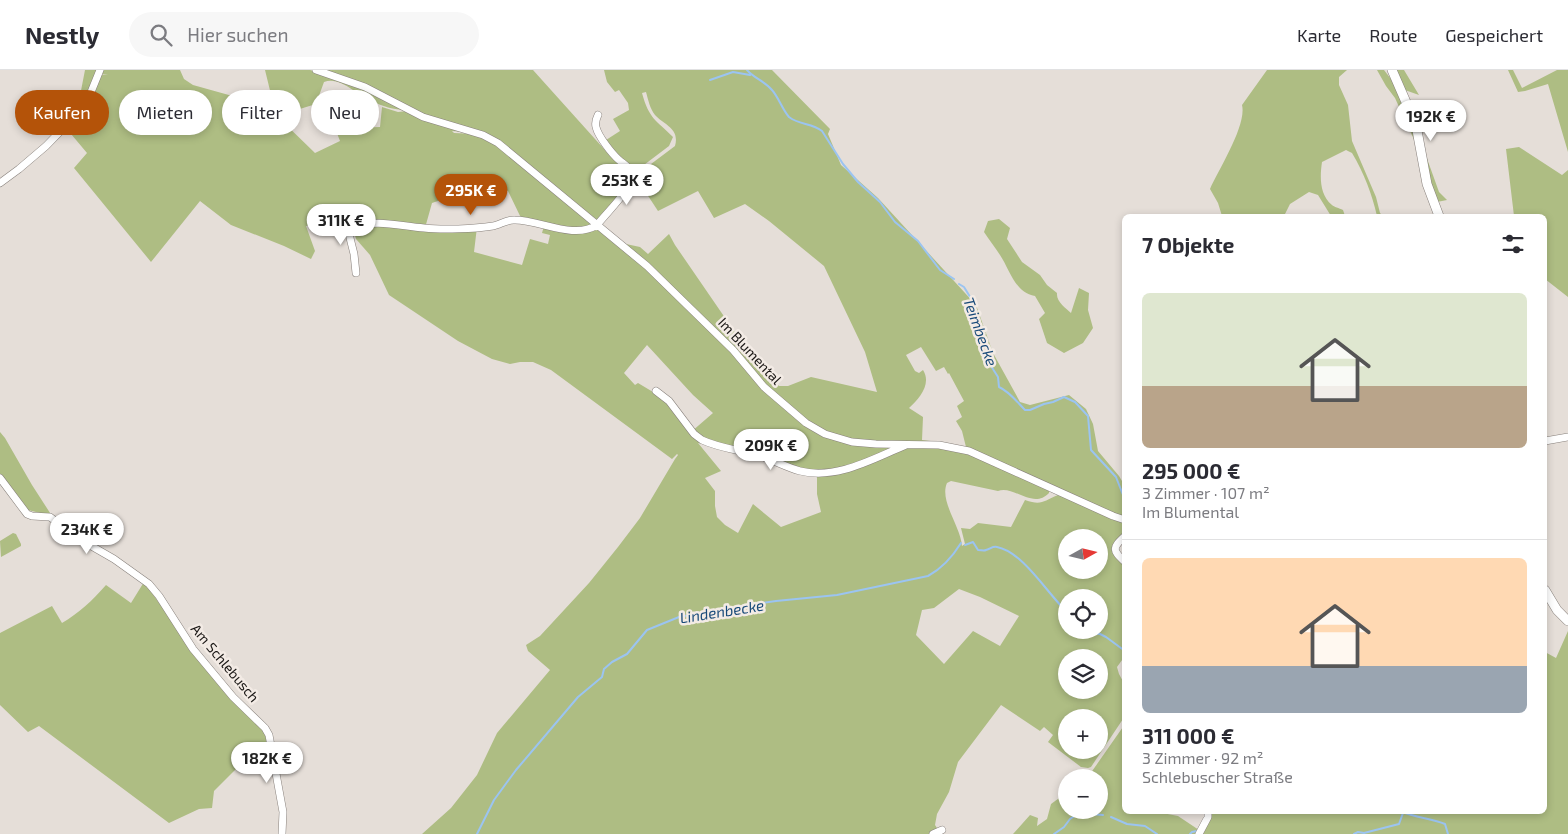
<!DOCTYPE html>
<html lang="de">
<meta charset="utf-8">
<style>
body{margin:0;font-family:"Exo 2",sans-serif;background:#f7f7f7;color:#2b2b33;height:100vh;display:flex;flex-direction:column;font-size:19px;white-space:nowrap}
*{box-sizing:border-box;margin:0}
p{font-size:16px;color:#7c7c81}
.icon{flex:none;width:28px;height:28px;fill:none;stroke:currentColor;stroke-width:2;stroke-linecap:round;stroke-linejoin:round}
.map{position:relative;flex:1;overflow:hidden}
.panel{position:absolute;left:1122px;top:144px;width:425px;height:600px;display:flex;flex-direction:column;background:#fff;border-radius:8px;box-shadow:0 2px 8px #0003}
.panel>*{flex:none}
.guide{position:absolute;left:15px;top:20px;width:475px;height:45px;display:flex;gap:10px}
.needle{width:32px;rotate:82deg}
.controls{position:absolute;left:1058px;top:459px;display:grid;gap:10px}
.controls a{display:grid;place-items:center;width:50px;height:50px;border-radius:50%;background:#fff;box-shadow:0 2px 8px #0003;font-size:25px}
.price{position:absolute;translate:-50% -42px;padding:0 11px;border-radius:18px;background:#fff;color:#222;font-size:16px;line-height:32px;filter:drop-shadow(0 1px 2px #0008)}
.price::after{content:'';position:absolute;left:50%;top:30px;width:15px;height:11px;margin-left:-8px;background:inherit;clip-path:polygon(0 0,100% 0,50% 100%)}
.price.active{background:#b45309;color:#fff}
ul{padding:0;list-style:none}
li{display:grid;align-content:center;gap:10px;height:265px;padding:0 20px}
li+li{border-top:1px solid #e1e1e2}
li span{display:grid;place-items:center;height:155px;border-radius:8px;color:#555}
li>.icon{margin-inline-start:auto}
span .icon{width:90px;height:90px;fill:#fffc;stroke-width:1}
li b{font-size:21px}
h2{display:flex;justify-content:space-between;align-items:center;height:60px;padding:0 20px;font-size:21px}
.tag{padding:0 18px;border-radius:22px;background:#fff;box-shadow:0 2px 8px #0003;font-size:18px;line-height:45px}
.tag.active{background:#b45309;color:#fff}
header{display:flex;align-items:center;gap:30px;box-sizing:border-box;height:70px;padding:0 25px;background:#fff;border-bottom:1px solid #e1e1e2}
header strong{font-size:24px}
nav{display:flex;gap:28px;margin-inline-start:auto;font-size:18px}
.search{width:350px;height:45px;background:#f7f7f7;display:flex;align-items:center;gap:12px;box-sizing:border-box;padding:0 18px;border-radius:28px;color:#7c7c81;font-size:19px}
.map>svg:first-child{display:block}
.green{fill:#aebd83;fill-rule:evenodd}
.lines{fill:none;stroke-linecap:round;stroke-linejoin:round}
.stream{stroke:#9bc4f1;stroke-width:2}
.street-casing{stroke:#88817c;stroke-width:8}
.secondary-casing{stroke:#88817c;stroke-width:10}
.street{stroke:#fff;stroke-width:7}
.secondary{stroke:#fff;stroke-width:9}
.labels{text-anchor:middle;stroke-width:5;stroke-linejoin:round;paint-order:stroke}
.street-label{font-size:14px;fill:#191614;stroke:#f3ebe5}
.water-label{font-size:15px;font-style:italic;fill:#184a79;stroke:#f3ebe5}
</style>
<header>
<strong>Nestly</strong>
<div class="search"><svg class="icon" aria-label="search" viewBox="0 0 24 24"><circle cx="10" cy="10" r="6"/><path d="M15 15l6 6"/></svg>Hier suchen</div>
<nav><a>Karte</a><a>Route</a><a>Gespeichert</a></nav>
</header>
<div class="map">
<svg width="1568" height="764" viewBox="0 0 1568 764">
<rect width="100%" height="100%" fill="#e5ded8"/>
<!-- green -->
<path class="green" d="M85 0H98L87 28 64 56 61 53 78 36Z
M101 0H180L184 9 193 15 236 27 227 51 263 62 276 45 265 0H310L345 11 406 40C394 40 382 36 371 31 356 25 341 6 324 12L316 34 277 46 315 83 340 71 333 53 348 58 380 57 382 37 398 42 408 41 466 62 452 61 454 63 475 64 495 73 592 154 582 160 522 150 508 121 496 114 482 116 432 133 425 158 387 152H351L306 156 315 181 311 189 284 176 231 155 200 131 151 192 74 98 87 83 66 58 100 5 108 4H100Z
M321 0H533L613 89C618 92 626 96 629 101 635 112 604 142 597 150L508 78 437 51Z
M604 0H772L830 59 828 64 841 95 878 128 976 235 993 283 1020 332 1030 335 1069 325 1086 339 1093 354 1098 381 1119 406 1125 416V448L966 377 962 361 956 351 962 347 957 336 964 331 949 303 948 304 944 297 936 301 921 277 906 285 915 301 919 303 923 300C932 314 919 329 909 338L923 347 922 370 939 372 940 377 972 384 1049 419V423C1033 440 1014 415 998 421L951 411 947 413C939 431 961 457 962 476L965 474 961 458 970 459 978 453 1011 457 1025 430C1042 436 1043 431 1058 425L1125 452V464L1113 475 1125 495V586L1117 597 1119 604 1125 615V646L1091 697 1088 698 1081 697 1048 672 1053 665 1044 657 1040 661 1001 635 958 692 949 722 937 744 935 755 941 764H422L451 738 477 705 497 663 550 600 528 581 526 575 540 566 589 513 618 477 640 448 675 389 678 385 677 384 672 389 551 300 533 292H520L510 294 492 289 458 271 389 225 370 185 356 169 353 158 368 155 477 157 474 182 522 195 530 169 548 174 550 165 542 163 544 156 584 162 598 160 626 174 640 177 648 184 669 164 675 175 754 290 779 316H788L811 307 877 322 865 282 824 196 769 151 745 134 714 148 698 121 658 141 635 106 675 76C680 58 664 55 655 45 650 39 648 29 646 22L642 23C649 49 656 50 673 67L669 76 636 101 611 78 606 70 620 61 613 49 629 40 628 33 619 20 615 22 607 12ZM647 275 693 325 713 343 691 362 663 328 638 313 635 315 624 303ZM698 373 706 374 817 404V424L821 442 781 457 753 434 738 463 725 455 717 447 715 436V421L705 408 721 401ZM1066 468H1099V500H1066ZM959 519 980 527 1019 546 1000 576 973 561 944 594 916 565 922 540 934 538ZM1066 528H1099V560H1066ZM1066 588H1099V620H1066ZM1066 648H1099V680H1066Z
M1267 0H1347L1339 7V15L1348 35 1352 71 1376 127 1380 143 1383 146H1377C1372 124 1364 103 1352 83L1346 80 1322 92C1320 106 1319 124 1332 135 1334 137 1339 138 1343 140L1345 146H1331L1318 125 1309 122 1290 134 1284 146H1222L1218 133 1210 119C1219 99 1247 55 1242 35Z
M1377 0H1384L1394 13 1413 57 1416 74 1395 28 1386 16Z
M1395 0H1404L1419 25 1402 19Z
M1508 0H1513L1522 18 1557 0H1568V82L1548 14 1525 21 1518 22Z
M1519 77 1562 105 1568 100V227L1545 209V146H1514L1506 79Z
M1425 83 1439 122 1447 130 1437 132 1432 120Z
M999 149 1010 158 1007 169 1022 192 1040 205 1047 215 1057 223C1056 232 1066 238 1071 243L1079 218 1089 223 1088 240 1093 258 1083 273 1064 283 1047 273 1039 249 1045 243 1035 226C1015 223 1010 200 1000 185 995 177 989 170 984 162L988 151Z
M0 362 5 368 32 415 52 446 28 440 0 406Z
M13 463 16 464 21 474V476L1 487 0 471Z
M144 512 185 569 265 660 269 675 262 676 240 695 214 721 212 738 199 739 169 753 39 656 28 662 0 635V563L52 536 62 553C79 543 92 531 106 515L131 533Z
M1568 561V764H1200L1209 741H1545V582L1556 588Z
M1125 654V741H1152L1178 746 1199 760 1198 764H1013L1030 745 1038 748 1037 756 1047 749 1051 734 1066 723V740H1099V708L1088 707Z"/>
<g class="lines">
<!-- stream -->
<path class="stream" d="M747 0C754 8 764 11 772 20 779 28 782 39 789 47 799 55 812 53 822 61L843 94 858 112 880 132 895 152 918 171 940 200 954 209
M710 10 733 2 750 5
M959 214 964 217 972 230V232L969 236 975 249 981 255 985 274 989 279 991 296 998 307 999 317C1010 322 1017 332 1025 340H1030L1044 334 1053 332 1064 327 1075 332 1088 346 1091 380 1116 407 1125 430
M965 475 973 472 978 480C981 480 984 481 986 480 991 479 992 476 997 477 1023 482 1047 523 1066 541
M1080 560 1081 562 1100 564 1106 567 1125 581
M1401 741C1415 748 1431 748 1445 754L1448 764
M1111 747 1127 754 1145 756 1157 764
M477 764 494 730 516 700 578 627 602 607 604 599 612 592 627 584 647 560 679 547 722 539 776 531 837 525 928 506C941 499 953 486 961 473
M1054 764 1064 757 1070 749 1076 745 1091 744 1103 745
M1190 764 1192 762 1197 761
M1354 764 1358 762 1364 763 1399 754 1403 743"/>
<!-- street casing -->
<g class="street-casing">
<path id="street" d="M316 0 365 17 423 47 483 65 498 73 647 196 733 280 764 317 806 353 825 364 852 372 876 374 939 375 969 381 1113 446 1125 450
M0 113 19 99 46 76 81 40 89 27 100 0
M356 203 354 184 350 168 349 162 352 157C376 149 399 156 424 158 442 160 474 159 493 156 500 155 507 149 515 150 540 150 574 170 597 155 609 140 628 123 634 104 630 98 625 95 619 90 612 84 598 66 596 57 595 53 596 49 598 45
M656 321 669 331 694 364 702 370C719 378 739 380 757 385 772 389 785 397 800 401 837 410 872 389 906 375
M1545 371 1568 367
M0 408 27 444 32 446 50 447 81 470 114 489 149 514 159 526 193 579 233 627 265 658 269 665 283 742 282 764
M1125 466C1112 478 1112 480 1125 492
M933 764 942 760
M1199 764 1208 747V741"/>
</g>
<!-- secondary casing -->
<g class="secondary-casing">
<path id="secondary" d="M1392 0 1416 55 1427 114 1439 146
M1545 520 1557 540 1568 551"/>
</g>
<!-- street -->
<use href="#street" class="street"/>
<!-- secondary -->
<use href="#secondary" class="secondary"/>
</g>
<g class="labels">
<!-- street labels -->
<g class="street-label">
<text transform="translate(750 281) rotate(47)" y="5">Im Blumental</text>
<text transform="translate(225 593) rotate(50)" y="5">Am Schlebusch</text>
</g>
<!-- water labels -->
<g class="water-label">
<text transform="translate(980 262) rotate(70)" y="5">Teimbecke</text>
<text transform="translate(722 542) rotate(-9)" y="5">Lindenbecke</text>
</g>
</g>
</svg>
<div class="controls">
<a><svg class="needle" viewBox="-14 -14 28 28"><path d="M0-13l5 13h-10z" fill="#e53935"/><path d="M0 13l5-13h-10z" fill="#7c7c81"/></svg></a>
<a><svg class="icon" aria-label="locate" viewBox="0 0 24 24"><circle cx="12" cy="12" r="6"/><path d="M12 2v4M12 18v4M2 12h4M18 12h4"/></svg></a>
<a><svg class="icon" aria-label="layers" viewBox="0 0 24 24"><path d="M12 4l9 5-9 5-9-5zM3 14l9 5 9-5"/></svg></a>
<a>+</a>
<a>−</a>
</div>
<b class="price" style="left:1431px;top:72px">192K €</b>
<b class="price" style="left:627px;top:136px">253K €</b>
<b class="price active" style="left:471px;top:146px">295K €</b>
<b class="price" style="left:341px;top:176px">311K €</b>
<b class="price" style="left:771px;top:401px">209K €</b>
<b class="price" style="left:87px;top:485px">234K €</b>
<b class="price" style="left:267px;top:714px">182K €</b>
<div class="guide">
<a class="tag active">Kaufen</a>
<a class="tag">Mieten</a>
<a class="tag">Filter</a>
<a class="tag">Neu</a>
</div>
<section class="panel">
<h2>7 Objekte<svg class="icon" aria-label="filters" viewBox="0 0 24 24"><path d="M4 7h16M4 17h16"/><circle cx="9" cy="7" r="2"/><circle cx="15" cy="17" r="2"/></svg></h2>
<ul>
<li><span style="background:linear-gradient(#dfe7d0 60%,#b9a48a 0)"><svg class="icon" aria-label="home" viewBox="0 0 24 24"><path d="M3 11l9-7 9 7M6 9v11h12V9"/></svg></span><div><b>295 000 €</b><p>3 Zimmer · 107 m²</p><p>Im Blumental</p></div></li>
<li><span style="background:linear-gradient(#ffd9b3 70%,#9aa5b1 0)"><svg class="icon" aria-label="home" viewBox="0 0 24 24"><path d="M3 11l9-7 9 7M6 9v11h12V9"/></svg></span><div><b>311 000 €</b><p>3 Zimmer · 92 m²</p><p>Schlebuscher Straße</p></div></li>
</ul>
</section>
</div>
